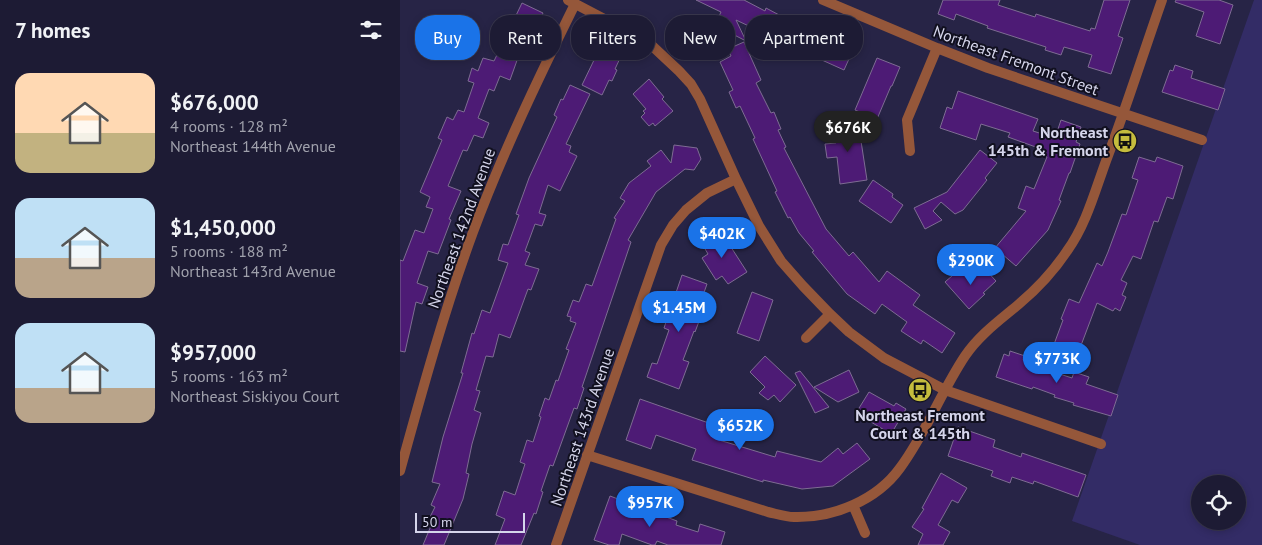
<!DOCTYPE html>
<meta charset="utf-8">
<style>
body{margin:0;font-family:"PT Sans",sans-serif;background:#25243c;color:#f1f3f6;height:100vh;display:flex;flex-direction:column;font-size:19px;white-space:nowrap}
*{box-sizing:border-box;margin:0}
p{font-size:16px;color:#a0a1ac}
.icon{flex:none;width:28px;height:28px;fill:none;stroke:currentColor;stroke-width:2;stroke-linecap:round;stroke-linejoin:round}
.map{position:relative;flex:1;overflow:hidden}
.drawer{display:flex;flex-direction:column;background:#1d1b34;width:400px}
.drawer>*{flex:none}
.hud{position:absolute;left:15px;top:15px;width:475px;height:45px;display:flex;gap:10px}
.buttons{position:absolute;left:791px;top:475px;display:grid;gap:10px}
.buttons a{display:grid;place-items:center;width:55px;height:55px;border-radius:50%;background:#1d1b34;box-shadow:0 2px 8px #0003,0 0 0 1px #3b394f;font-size:25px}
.scale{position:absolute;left:15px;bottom:12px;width:110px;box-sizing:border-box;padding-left:5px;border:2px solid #d5d5eb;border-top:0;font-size:14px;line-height:18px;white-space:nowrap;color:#d5d5eb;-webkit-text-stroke:4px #11101f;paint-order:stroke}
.price{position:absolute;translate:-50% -42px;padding:0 11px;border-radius:18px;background:#1a73e8;color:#fff;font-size:16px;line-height:32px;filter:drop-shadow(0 1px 2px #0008)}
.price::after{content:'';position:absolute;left:50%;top:30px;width:15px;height:11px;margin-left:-8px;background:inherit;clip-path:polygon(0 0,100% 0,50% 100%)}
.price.current{background:#222;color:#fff}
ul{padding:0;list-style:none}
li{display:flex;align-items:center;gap:15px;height:125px;padding:0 15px}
li span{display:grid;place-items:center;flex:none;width:140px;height:100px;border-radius:15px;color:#555}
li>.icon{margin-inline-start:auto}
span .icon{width:60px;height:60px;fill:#fffc;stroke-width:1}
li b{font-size:21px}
h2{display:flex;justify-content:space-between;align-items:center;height:60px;padding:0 15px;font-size:21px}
.chip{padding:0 18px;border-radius:20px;background:#1d1b34;box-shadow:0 2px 8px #0003,0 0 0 1px #3b394f;font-size:18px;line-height:45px}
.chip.current{background:#1a73e8;color:#fff}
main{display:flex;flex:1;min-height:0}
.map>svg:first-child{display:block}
.green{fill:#332c66;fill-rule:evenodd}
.building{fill:#4d1b75;stroke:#7e6c93}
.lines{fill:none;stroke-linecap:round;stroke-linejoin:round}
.minor{stroke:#95573a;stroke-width:10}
.labels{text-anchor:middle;stroke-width:4;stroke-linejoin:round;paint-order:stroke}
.street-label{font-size:16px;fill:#d5d5eb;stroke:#11101f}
.poi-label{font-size:16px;font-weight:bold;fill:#d5d5eb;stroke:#11101f;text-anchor:end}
</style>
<main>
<section class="drawer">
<h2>7 homes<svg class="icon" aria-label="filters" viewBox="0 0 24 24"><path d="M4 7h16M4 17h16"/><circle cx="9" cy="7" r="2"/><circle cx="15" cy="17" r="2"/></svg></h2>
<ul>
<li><span style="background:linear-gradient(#ffd9b3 60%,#c2b280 0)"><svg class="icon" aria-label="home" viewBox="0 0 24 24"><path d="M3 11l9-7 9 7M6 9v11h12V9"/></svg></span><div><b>$676,000</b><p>4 rooms · 128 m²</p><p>Northeast 144th Avenue</p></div></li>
<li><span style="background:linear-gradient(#bfe0f5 60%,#b9a48a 0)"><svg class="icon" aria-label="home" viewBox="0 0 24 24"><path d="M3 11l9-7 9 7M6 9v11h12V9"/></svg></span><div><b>$1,450,000</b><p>5 rooms · 188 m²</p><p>Northeast 143rd Avenue</p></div></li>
<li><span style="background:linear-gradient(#bfe0f5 65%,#b9a48a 0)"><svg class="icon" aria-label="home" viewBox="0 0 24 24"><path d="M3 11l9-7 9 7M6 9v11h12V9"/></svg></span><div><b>$957,000</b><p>5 rooms · 163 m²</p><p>Northeast Siskiyou Court</p></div></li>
</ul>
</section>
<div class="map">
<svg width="862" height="545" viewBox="0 0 862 545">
<rect width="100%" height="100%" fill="#272446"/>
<!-- green -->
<path class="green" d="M854 0H862V545H740L672 521ZM800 484H838V521H800Z"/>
<!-- building -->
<path class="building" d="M296 0H344L365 11 366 8 413 33 453 50 444 70 402 51 336 20 346 41 315 25 321 12Z
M543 0H600L598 5 635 17 636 14 690 31 691 28 695 29 704 0H730L718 36 723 38 711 74 688 67 692 55 664 47 661 55 645 50 646 47 587 28 588 26 556 14 554 20 538 14Z
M776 0H819L833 5 820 44 796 36 804 12 775 2Z
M122 3 143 13 123 54 120 52 110 80 100 76 94 91 89 89 78 118 89 123 83 138 74 135 67 151 63 150 48 186 61 191 49 219 51 220 38 254 28 251 17 283 28 287 22 304 16 302 5 352 0 351V260L3 261 15 230 24 233 33 209 26 207 30 197 20 192 42 140 38 138 47 117 53 120 58 110 64 112 74 83 68 81 72 68 78 71 83 58 94 61Z
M191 39 222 54 215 69 217 70 212 81 209 80 202 95 182 85 195 58 184 54Z
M344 42 361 80 356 83 371 113 374 112 381 129 378 130 386 147 384 148 426 229 449 256 453 252 479 282 487 271 520 295 513 305 555 333 542 353 523 340 521 344 501 331 507 322 482 304 475 314 447 294 412 252 414 251 399 233 390 217 388 218 375 192 377 191 353 139 355 138 340 106 336 108 329 92 333 90 320 62 331 56 328 49Z
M477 58 500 67 492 86H491L477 119 455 110Z
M775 65 793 71 791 78 825 89 818 110 762 92 770 70 773 71Z
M249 79 264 97 262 99 273 111 255 126 253 123 249 126 241 117 245 113 243 111 246 109 233 94Z
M170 85 190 94 166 144 171 146 169 152 177 156 160 191 148 185 139 213 146 215 142 226 135 224 125 251 130 253 125 265 139 269 131 290 128 289 110 338 99 334 93 357 86 356 76 390 80 391 74 410 81 413 72 444 66 473 69 474 63 499 44 545H23L33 521 29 519 35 507 31 505 40 484 32 482 43 437 63 373H61L72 333 74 334 82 310 90 313 108 263 98 260 103 244 108 245 119 215 116 214 129 178 157 117 154 115 161 99 163 100Z
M558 91 638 119 633 131 655 138 661 120 681 127 676 142 680 144 670 173H669L659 200 661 201 648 230 616 266 595 248 626 211 618 208 626 186 634 189 647 157 642 155 644 150 608 137 610 133 581 124 576 140 540 128 547 107 552 109Z
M456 121 459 141H461L467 180 440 184 437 157 427 158 425 144 436 143 433 124Z
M274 145 297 148 301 159 294 170 285 169 256 192 228 240 231 242 182 387 184 388 177 409 174 408 153 466 150 465 141 491 143 492 136 514 134 513 121 545H95L105 519 96 515 104 491 115 495 125 464 120 462 127 440 133 442 141 417 139 416 145 398 149 400 156 380 158 381 169 350 166 349 176 323 170 321 171 317 167 316 173 300 179 302 186 284 192 286 216 219 214 218 225 201 220 198 229 183 251 166 247 161 261 150 271 163Z
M580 150 597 163 585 178 587 180 563 210 555 214 541 202 533 211 542 220 525 229 514 208 547 192Z
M739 157 755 162 757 157 783 166 773 199 767 197 758 222 754 221 741 259 733 256 721 280 727 283 722 295 726 297 720 311 715 308 713 311 697 303 677 356 653 347 663 320 661 319 669 299 679 303 697 263 702 266 708 252 722 214 726 215 738 180 732 178Z
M473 180 493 194 492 197 503 205 491 223 459 201Z
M320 230 347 272 328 284 322 276 316 280 302 258 308 254 301 242Z
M582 266 596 281 583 293 585 294 569 309 545 282 560 269 569 278Z
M282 275 307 284 296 315 301 316 295 332 294 331 283 360 289 362 279 389 247 377 252 363 257 364 269 330 264 328Z
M352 292 373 300 359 341 337 333Z
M610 351 625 356 623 360 638 367 672 378 674 372 689 377 686 384 718 395 711 416 673 405 674 403 654 397 655 395 633 387 632 389 596 377 604 354 609 356Z
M365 356 396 385 380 402 374 395 368 400 359 393 365 387 350 372Z
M449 370 459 392 438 402 414 387Z
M400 371 429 407 415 413 395 373Z
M469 392 494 406 496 403 506 409 491 434 456 413Z
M240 399 323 428 319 440 375 457 377 451 421 462 438 448 443 454 457 443 470 459 433 486 402 489 363 480V482L292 460 296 449 256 435 251 449 226 440Z
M558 427 595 440 593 447 621 457 622 453 686 475 678 497 634 481 633 484 612 477 610 483 591 476 593 471 548 456Z
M541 473 567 488 558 503 552 500 538 525 550 532 543 545H518L523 534 512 527 524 509 522 508Z
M210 496 277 521 276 525 298 532 300 524 325 532 321 545H268L257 541 255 545H252L222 534 219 545H209L194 540Z"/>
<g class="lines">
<!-- minor -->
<path class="minor" d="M168 0 248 42 279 71 291 84 300 99 336 179 359 226 381 261 403 286 430 314 449 332 484 358 545 390 701 444
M423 0 537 48 588 68 802 140
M510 151 507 120 537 48
M406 338 430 314
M187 455 368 512C377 514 386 517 394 517 434 518 477 500 500 468 526 433 541 392 565 356 579 335 600 320 619 304 638 288 653 272 667 251 686 225 695 191 706 161 726 108 743 54 762 0
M0 471C22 391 44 311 73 232 102 154 138 79 175 4
M453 505 465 533
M156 545 261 245 273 225 286 210 307 193 336 179"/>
</g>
<!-- icons -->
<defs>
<g id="bus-disc" transform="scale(1.25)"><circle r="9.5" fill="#c5bc3d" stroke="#11101f"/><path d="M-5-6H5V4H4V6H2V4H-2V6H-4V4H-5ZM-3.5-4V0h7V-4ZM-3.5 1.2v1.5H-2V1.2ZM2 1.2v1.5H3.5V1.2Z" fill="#111"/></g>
</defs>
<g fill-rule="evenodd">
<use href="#bus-disc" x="725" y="141"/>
<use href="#bus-disc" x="520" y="390"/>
</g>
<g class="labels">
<!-- street labels -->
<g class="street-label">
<text transform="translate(616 60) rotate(20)" y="6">Northeast Fremont Street</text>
<text transform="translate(61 228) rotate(-70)" y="6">Northeast 142nd Avenue</text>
<text transform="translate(182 427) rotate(-71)" y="6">Northeast 143rd Avenue</text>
</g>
<!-- poi labels -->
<g class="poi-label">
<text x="708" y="138">Northeast<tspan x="708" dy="18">145th &amp; Fremont</tspan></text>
<text x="520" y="421" text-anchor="middle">Northeast Fremont<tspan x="520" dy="18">Court &amp; 145th</tspan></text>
</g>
</g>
</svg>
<div class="buttons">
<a><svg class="icon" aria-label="locate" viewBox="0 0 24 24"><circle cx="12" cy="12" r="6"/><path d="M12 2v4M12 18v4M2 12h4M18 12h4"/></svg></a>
</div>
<div class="scale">50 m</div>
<b class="price current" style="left:448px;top:153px">$676K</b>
<b class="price" style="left:322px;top:259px">$402K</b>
<b class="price" style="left:571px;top:286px">$290K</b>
<b class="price" style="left:279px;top:333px">$1.45M</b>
<b class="price" style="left:657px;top:384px">$773K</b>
<b class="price" style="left:340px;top:451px">$652K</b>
<b class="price" style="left:250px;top:528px">$957K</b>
<div class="hud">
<a class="chip current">Buy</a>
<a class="chip">Rent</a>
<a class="chip">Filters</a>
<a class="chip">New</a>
<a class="chip">Apartment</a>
</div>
</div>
</main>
